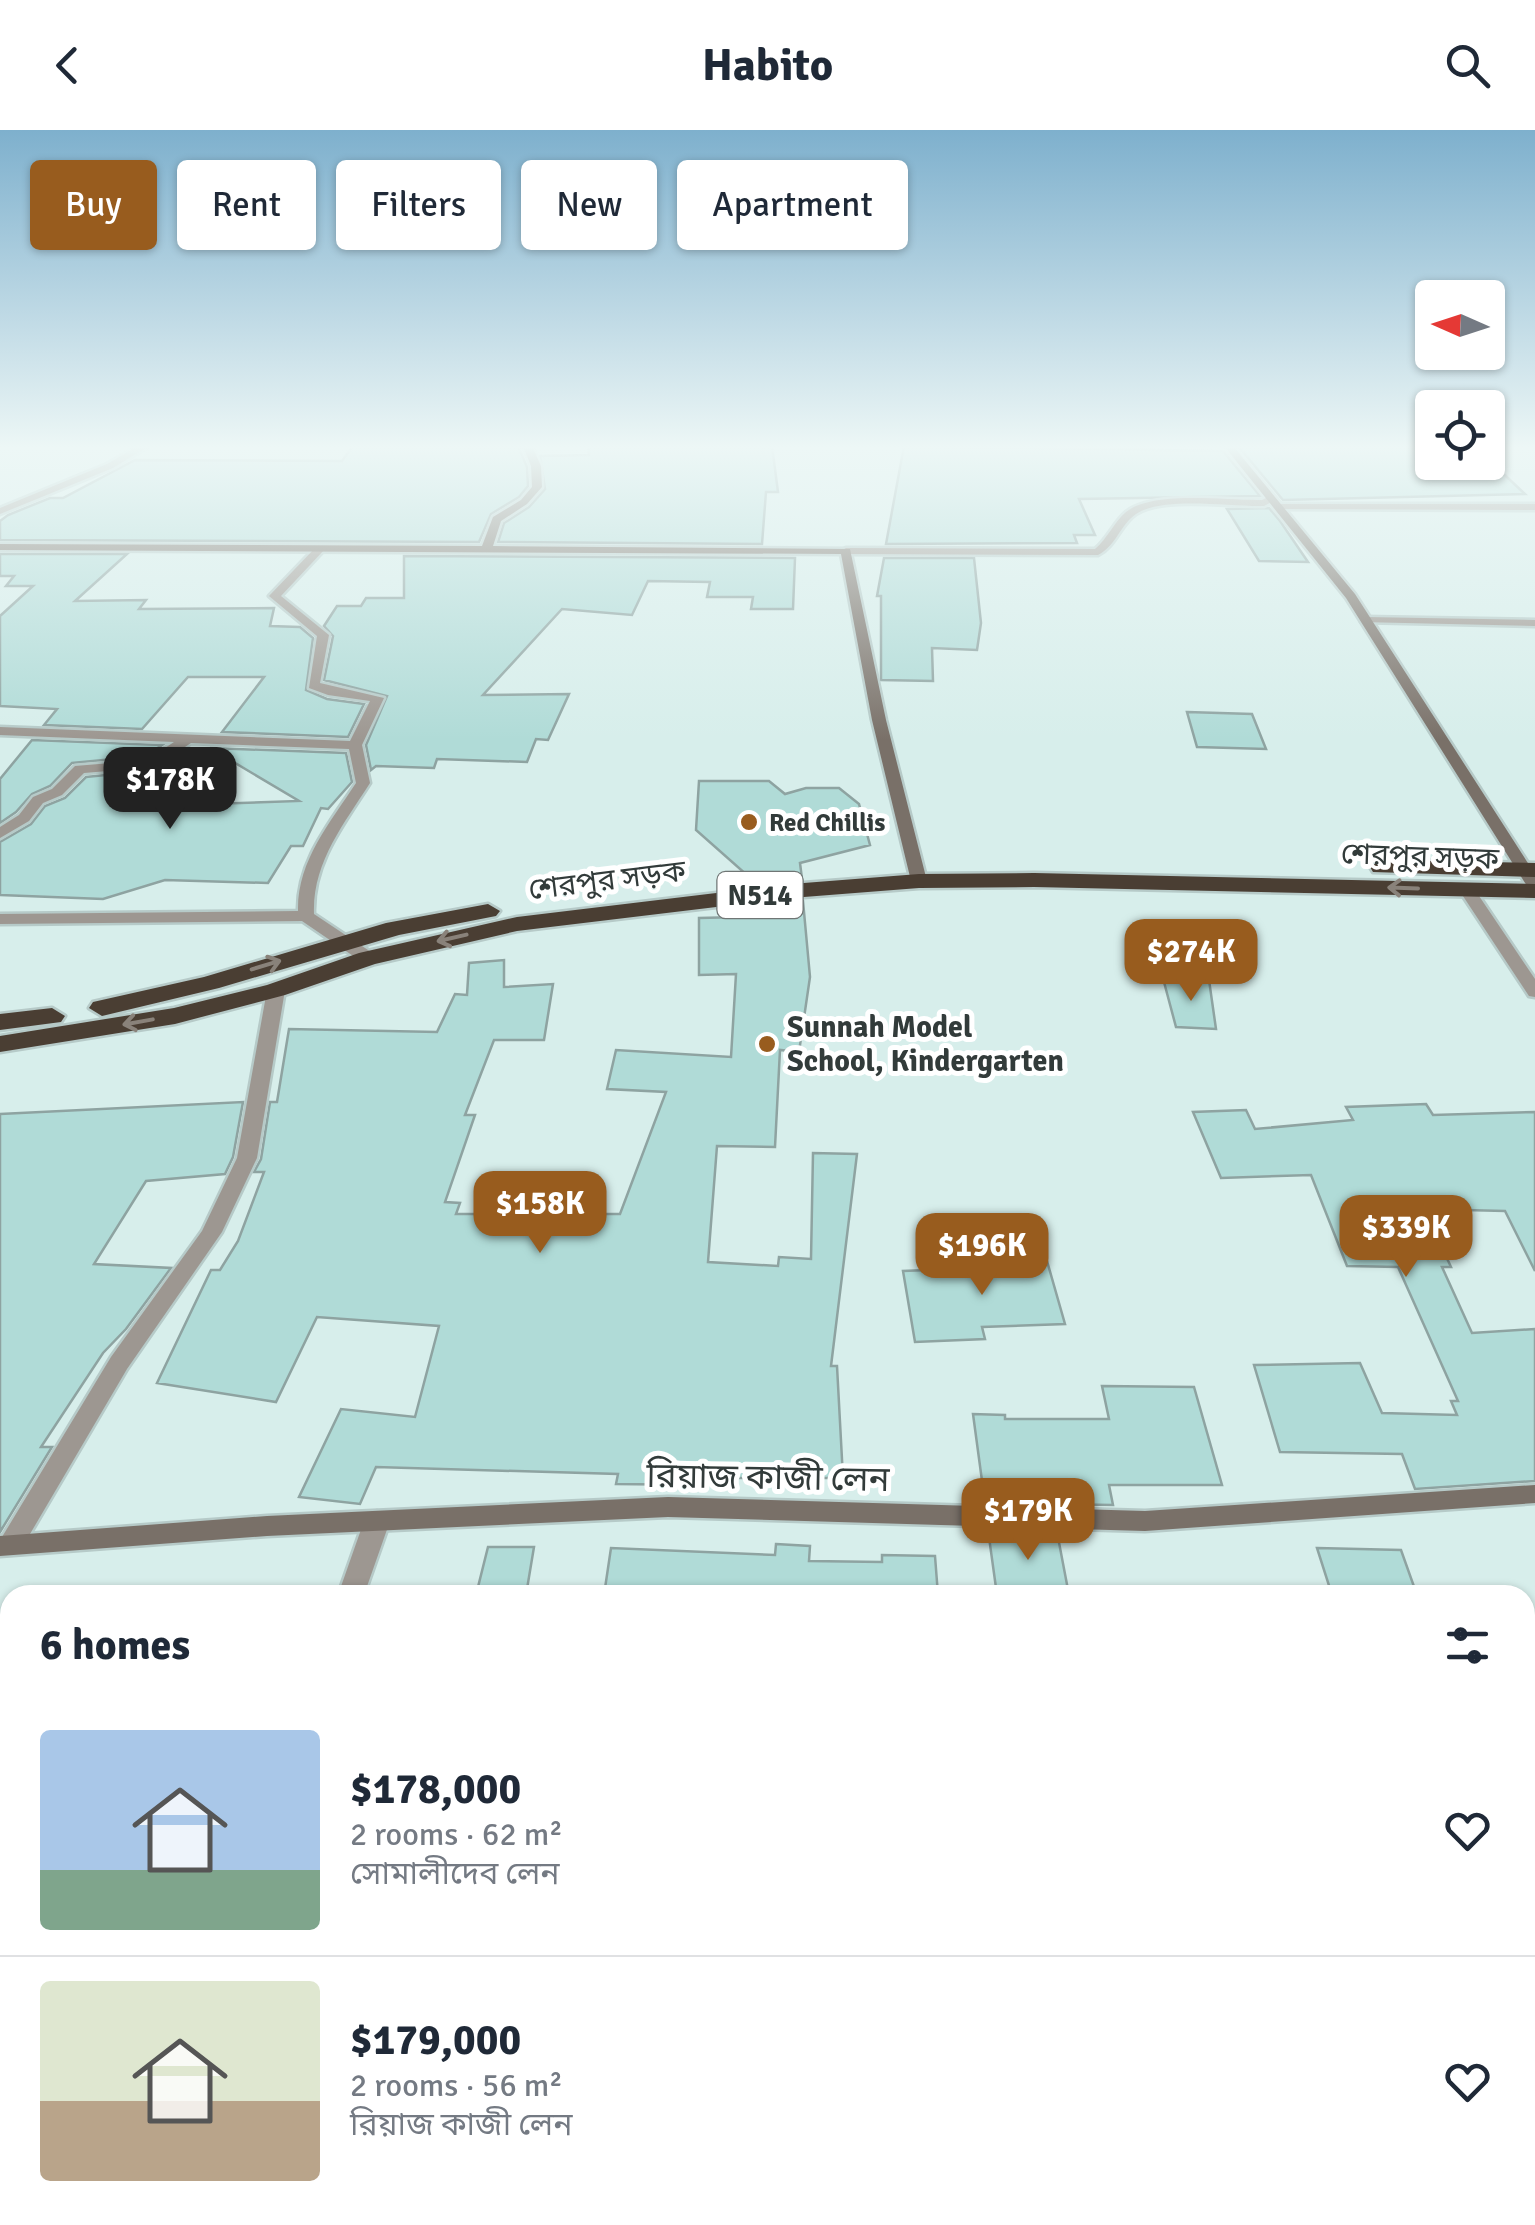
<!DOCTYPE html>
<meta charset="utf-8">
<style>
body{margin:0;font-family:Signika,"Noto Sans Bengali",sans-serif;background:#f2f2f3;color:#1f2937;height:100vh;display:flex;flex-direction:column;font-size:38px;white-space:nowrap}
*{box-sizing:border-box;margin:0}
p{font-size:32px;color:#747a83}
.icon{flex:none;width:55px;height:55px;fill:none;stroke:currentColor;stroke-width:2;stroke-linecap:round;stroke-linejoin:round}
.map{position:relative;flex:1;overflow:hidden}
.side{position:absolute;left:0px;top:1455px;width:1535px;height:640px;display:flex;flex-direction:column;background:#fff;border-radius:30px 30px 0 0;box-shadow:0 2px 8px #0004}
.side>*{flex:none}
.guide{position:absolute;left:30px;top:30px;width:1000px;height:90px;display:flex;gap:20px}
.needle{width:65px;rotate:273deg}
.tools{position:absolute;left:1415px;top:150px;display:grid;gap:20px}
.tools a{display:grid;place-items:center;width:90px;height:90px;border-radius:10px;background:#fff;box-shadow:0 2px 8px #0004;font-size:50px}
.price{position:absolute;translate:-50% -85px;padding:0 22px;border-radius:20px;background:#985c1e;color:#fff;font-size:32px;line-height:65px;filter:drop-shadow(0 2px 5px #0008)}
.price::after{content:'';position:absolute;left:50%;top:60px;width:30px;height:22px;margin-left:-15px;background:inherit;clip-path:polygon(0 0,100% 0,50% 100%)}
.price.active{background:#222;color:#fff}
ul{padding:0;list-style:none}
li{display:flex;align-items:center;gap:30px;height:250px;padding:0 40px}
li+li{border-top:2px solid #e0e1e3}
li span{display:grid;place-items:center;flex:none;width:280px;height:200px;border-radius:10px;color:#555}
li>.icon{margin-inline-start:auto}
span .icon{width:120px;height:120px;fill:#fffc;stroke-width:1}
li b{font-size:42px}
h2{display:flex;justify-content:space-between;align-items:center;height:120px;padding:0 40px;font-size:42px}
.pill{padding:0 35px;border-radius:10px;background:#fff;box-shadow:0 2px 8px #0004;font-size:35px;line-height:90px}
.pill.active{background:#985c1e;color:#fff}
header{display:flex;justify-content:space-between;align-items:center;height:130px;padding:0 40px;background:#fff;font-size:45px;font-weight:800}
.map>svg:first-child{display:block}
.building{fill:#b0dbd7;stroke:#8ea3a1;stroke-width:2.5}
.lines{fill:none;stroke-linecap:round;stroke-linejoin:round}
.street-casing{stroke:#b6cac8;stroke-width:5}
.secondary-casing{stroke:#b6cac8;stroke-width:5}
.highway-casing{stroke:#b6cac8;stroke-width:5}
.street{fill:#9d9791;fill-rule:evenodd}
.secondary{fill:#797068;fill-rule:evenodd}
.highway{fill:#4a3e33;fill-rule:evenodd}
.oneway{stroke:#89827a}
.poi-dot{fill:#985c1e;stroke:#fff;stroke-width:4}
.labels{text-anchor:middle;stroke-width:10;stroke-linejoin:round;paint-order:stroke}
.far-poi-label{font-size:25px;font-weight:bold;fill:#323b3a;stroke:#fff;text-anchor:start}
.shield{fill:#fff;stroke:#707675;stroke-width:2.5}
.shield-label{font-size:28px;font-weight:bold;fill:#323b3a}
.street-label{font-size:30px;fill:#323b3a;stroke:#fff}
.poi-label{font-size:30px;font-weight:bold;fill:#323b3a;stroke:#fff;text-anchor:start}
.near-street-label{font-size:35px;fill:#323b3a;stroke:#fff}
</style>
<header><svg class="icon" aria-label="back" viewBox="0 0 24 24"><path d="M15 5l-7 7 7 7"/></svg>Habito<svg class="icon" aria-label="search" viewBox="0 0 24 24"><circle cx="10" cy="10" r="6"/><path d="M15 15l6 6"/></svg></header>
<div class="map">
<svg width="1535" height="2095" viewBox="0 0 1535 2095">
<rect width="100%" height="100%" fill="#d7eeeb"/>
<!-- building -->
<path class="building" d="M353 316H518L527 337 528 356 519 367 491 384 479 412 0 410V391L8 385 50 368H63L135 330 342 331Z
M588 316H772L778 362H766L762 414 498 412 504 393 529 377 545 359 540 326 589 325Z
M904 316 1223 321 1260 366 1079 369 1095 405H1074L1077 413 886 414Z
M1238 316H1432V332H1491L1525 364 1283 370Z
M1269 378 1280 391 1308 432 1259 431 1227 379Z
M0 424H127L75 471 146 470 139 479 274 478 270 496 300 497 313 508 306 560 327 569 364 574 348 607 222 602 264 547H188L142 599 44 595 57 579 0 576V486L33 456H6L14 446H0Z
M404 426 795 428 793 479H751L753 467H707L710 452 648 451 632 485 562 479 483 565 569 564 548 610 536 609 527 632 437 629 434 638 376 636 371 640 366 615 387 566 324 550 333 506 324 496 337 476H361L366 468H404Z
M884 428H974L981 493 977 520 932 518 933 551 881 550V466H877Z
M1187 582 1252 584 1266 619 1197 617Z
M32 610 162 615 146 626 72 633 50 656 32 664 16 682 0 693V649Z
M210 618 346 623 352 652 328 679 321 678 303 716H291L268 753 165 750 103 769 0 765V712L31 694 45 676 65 668 86 647 135 642 111 666 125 667 117 677 299 671Z
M699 651H769L785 664 806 658H839L859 674 870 715 800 733 802 749 757 754 696 700Z
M803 771 810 847 799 922 780 920 775 1017 717 1016 708 1132 778 1136 779 1127 811 1129 813 1023 857 1024 831 1236H837L843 1348H700V1355L616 1354 618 1344 376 1337 360 1374 299 1367 341 1279 415 1287 439 1196 317 1187 276 1272 157 1253 211 1140H220L238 1111 264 1042H254L261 1029 270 972H277L289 899 437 902 455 864 467 865 469 833 504 830V857L553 854 544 910H494L465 985H475L445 1072 460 1073 456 1084H620L666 962 607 959 616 920 731 927 736 844 699 845V788L793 786 779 773Z
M1209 850 1216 899 1176 897 1164 852Z
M243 972 233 1027 225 1044 146 1051 94 1134 171 1138 126 1199 103 1223 41 1317H52L0 1402V984Z
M1426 974 1433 985 1535 982V1141L1505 1081 1424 1079 1451 1137H1442L1472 1203 1535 1199V1351L1415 1359 1402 1324 1280 1322 1254 1235 1360 1233 1382 1283 1457 1285 1451 1271H1458L1398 1137 1347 1136 1311 1045 1221 1048 1193 982 1246 980 1255 999 1353 990 1346 977Z
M1045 1124 1065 1194 982 1197 985 1209 915 1212 903 1141 982 1138 980 1126Z
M1102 1256 1194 1257 1222 1355H1109L1113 1375 985 1373 973 1284 1005 1285V1289H1109Z
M988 1400 1057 1402 1069 1465H997Z
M776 1414 810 1416 809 1431 882 1432V1425L935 1426 938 1465H604L611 1418 775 1425Z
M488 1417H534L526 1465H476Z
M1317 1418 1401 1420 1417 1465H1332Z"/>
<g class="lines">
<!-- street casing -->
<g class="street-casing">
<path id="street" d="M138 316H149L113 338 0 384V378L107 334Z
M1272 365 1275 370 1264 376C1231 377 1163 366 1136 384 1120 395 1116 416 1098 425L846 424 841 421 846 418 1095 419C1108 408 1114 392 1126 382 1154 360 1227 371 1262 370Z
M1276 374H1535V380L1279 379Z
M316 417 325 419 281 466 329 505 320 553 384 568 362 615 370 653C344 694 312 733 314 784L374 824V832H362L302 791 0 794V784L298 781C297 731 330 693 356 653L349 619 191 613 155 637 84 643 62 665 43 673 29 691 0 708V697L19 685 33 667 52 659 75 636 147 630 174 612 0 605V597L350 611 370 571 328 565 309 558 317 506 269 466Z
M1365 487 1535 490V496L1361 492V488Z
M1467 755 1473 757 1535 849V867L1529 866 1459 760Z
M276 855 285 860 257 1028 222 1102 127 1239 20 1421 11 1424 2 1421V1407L111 1227 202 1101 237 1028 267 860Z
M377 1381 386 1384 390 1391 364 1465H338L364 1391 368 1384Z
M105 2085H141L137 2095H101Z"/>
</g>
<!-- secondary casing -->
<g class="secondary-casing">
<path id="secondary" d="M523 316H532L541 336 542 357 527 374 501 391 493 416 850 419 886 590 927 751 924 754H914L911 751 872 590 841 424 0 420V414L482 416 493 387 521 370 532 357 531 336Z
M1224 316H1233L1355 464 1535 744V761L1527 756 1346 468Z
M1535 1355V1373L1145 1401 668 1387 267 1406 0 1426V1406L267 1386 668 1367 1145 1381Z"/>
</g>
<!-- highway casing -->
<g class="highway-casing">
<path id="highway" d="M1381 730 1535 733V747L1373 742 1370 737Z
M1034 743 1535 754V768L1034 757 919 758 791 768 517 801 375 834 285 865 175 894 0 922V906L174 878 267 855 359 823 517 787 791 754 919 744Z
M488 774 500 781 496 786 399 805 219 858 102 886 89 878 93 872 204 847 386 793Z
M52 878 65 886 61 892 0 900V884Z"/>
</g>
<!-- street -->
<use href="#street" class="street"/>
<!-- secondary -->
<use href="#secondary" class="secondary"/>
<!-- highway -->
<use href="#highway" class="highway"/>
</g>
<!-- one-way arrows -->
<defs><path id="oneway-shaft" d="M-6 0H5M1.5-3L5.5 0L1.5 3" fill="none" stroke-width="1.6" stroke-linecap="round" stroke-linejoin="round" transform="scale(2.5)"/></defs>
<g class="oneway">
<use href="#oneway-shaft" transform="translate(1403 758) rotate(-178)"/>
<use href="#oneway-shaft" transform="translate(452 808) rotate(167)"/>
<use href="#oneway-shaft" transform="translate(266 835) rotate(-17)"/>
<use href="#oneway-shaft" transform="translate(138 892) rotate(170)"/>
</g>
<!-- sky -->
<linearGradient id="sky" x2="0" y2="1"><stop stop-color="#7eb0cd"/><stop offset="0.52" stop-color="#edf7f6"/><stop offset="1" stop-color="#edf7f6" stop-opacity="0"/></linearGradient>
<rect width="1535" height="610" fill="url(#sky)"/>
<!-- markers -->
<g class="poi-dot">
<circle cx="749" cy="692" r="10"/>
<circle cx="767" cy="914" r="10"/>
</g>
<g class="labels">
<!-- far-poi labels -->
<g class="far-poi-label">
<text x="769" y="701">Red Chillis</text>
</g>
<!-- shield labels -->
<rect class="shield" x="717.5" y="742" width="85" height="46" rx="8"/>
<g class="shield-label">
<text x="760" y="775">N514</text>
</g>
<!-- street labels -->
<g class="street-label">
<text transform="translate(1420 726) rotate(2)" y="10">শেরপুর সড়ক</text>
<text transform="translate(607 750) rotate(-7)" y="10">শেরপুর সড়ক</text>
</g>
<!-- poi labels -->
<g class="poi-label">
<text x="787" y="907">Sunnah Model<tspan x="787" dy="34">School, Kindergarten</tspan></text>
</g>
<!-- near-street labels -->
<g class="near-street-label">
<text transform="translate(768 1347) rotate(1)" y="12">রিয়াজ কাজী লেন</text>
</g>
</g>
</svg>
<div class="tools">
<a><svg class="needle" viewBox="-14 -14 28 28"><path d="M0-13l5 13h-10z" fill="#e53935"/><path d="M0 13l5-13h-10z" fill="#747a83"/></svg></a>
<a><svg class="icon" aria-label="locate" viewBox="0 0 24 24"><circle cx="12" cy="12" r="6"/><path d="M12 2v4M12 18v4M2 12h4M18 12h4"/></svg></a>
</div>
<b class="price active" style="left:170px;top:702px">$178K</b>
<b class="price" style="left:1191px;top:874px">$274K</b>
<b class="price" style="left:540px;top:1126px">$158K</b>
<b class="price" style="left:1406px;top:1150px">$339K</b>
<b class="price" style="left:982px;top:1168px">$196K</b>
<b class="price" style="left:1028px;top:1433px">$179K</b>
<div class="guide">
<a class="pill active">Buy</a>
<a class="pill">Rent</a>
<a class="pill">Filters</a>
<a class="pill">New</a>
<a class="pill">Apartment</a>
</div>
<section class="side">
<h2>6 homes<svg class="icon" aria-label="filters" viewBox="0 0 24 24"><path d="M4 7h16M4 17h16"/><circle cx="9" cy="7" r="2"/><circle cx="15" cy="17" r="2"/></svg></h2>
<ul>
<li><span style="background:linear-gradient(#a9c7e8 70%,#7fa58c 0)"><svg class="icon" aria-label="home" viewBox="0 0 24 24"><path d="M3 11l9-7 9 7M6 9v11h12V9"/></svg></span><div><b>$178,000</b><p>2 rooms · 62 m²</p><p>সোমালীদেব লেন</p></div><svg class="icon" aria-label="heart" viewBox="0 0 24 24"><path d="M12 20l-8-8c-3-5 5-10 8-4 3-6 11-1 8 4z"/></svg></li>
<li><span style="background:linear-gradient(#dfe7d0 60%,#b9a48a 0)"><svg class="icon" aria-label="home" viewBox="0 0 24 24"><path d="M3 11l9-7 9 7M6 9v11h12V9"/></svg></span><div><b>$179,000</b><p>2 rooms · 56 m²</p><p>রিয়াজ কাজী লেন</p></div><svg class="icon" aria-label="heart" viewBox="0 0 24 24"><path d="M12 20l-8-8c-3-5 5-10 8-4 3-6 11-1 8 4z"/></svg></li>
</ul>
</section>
</div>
